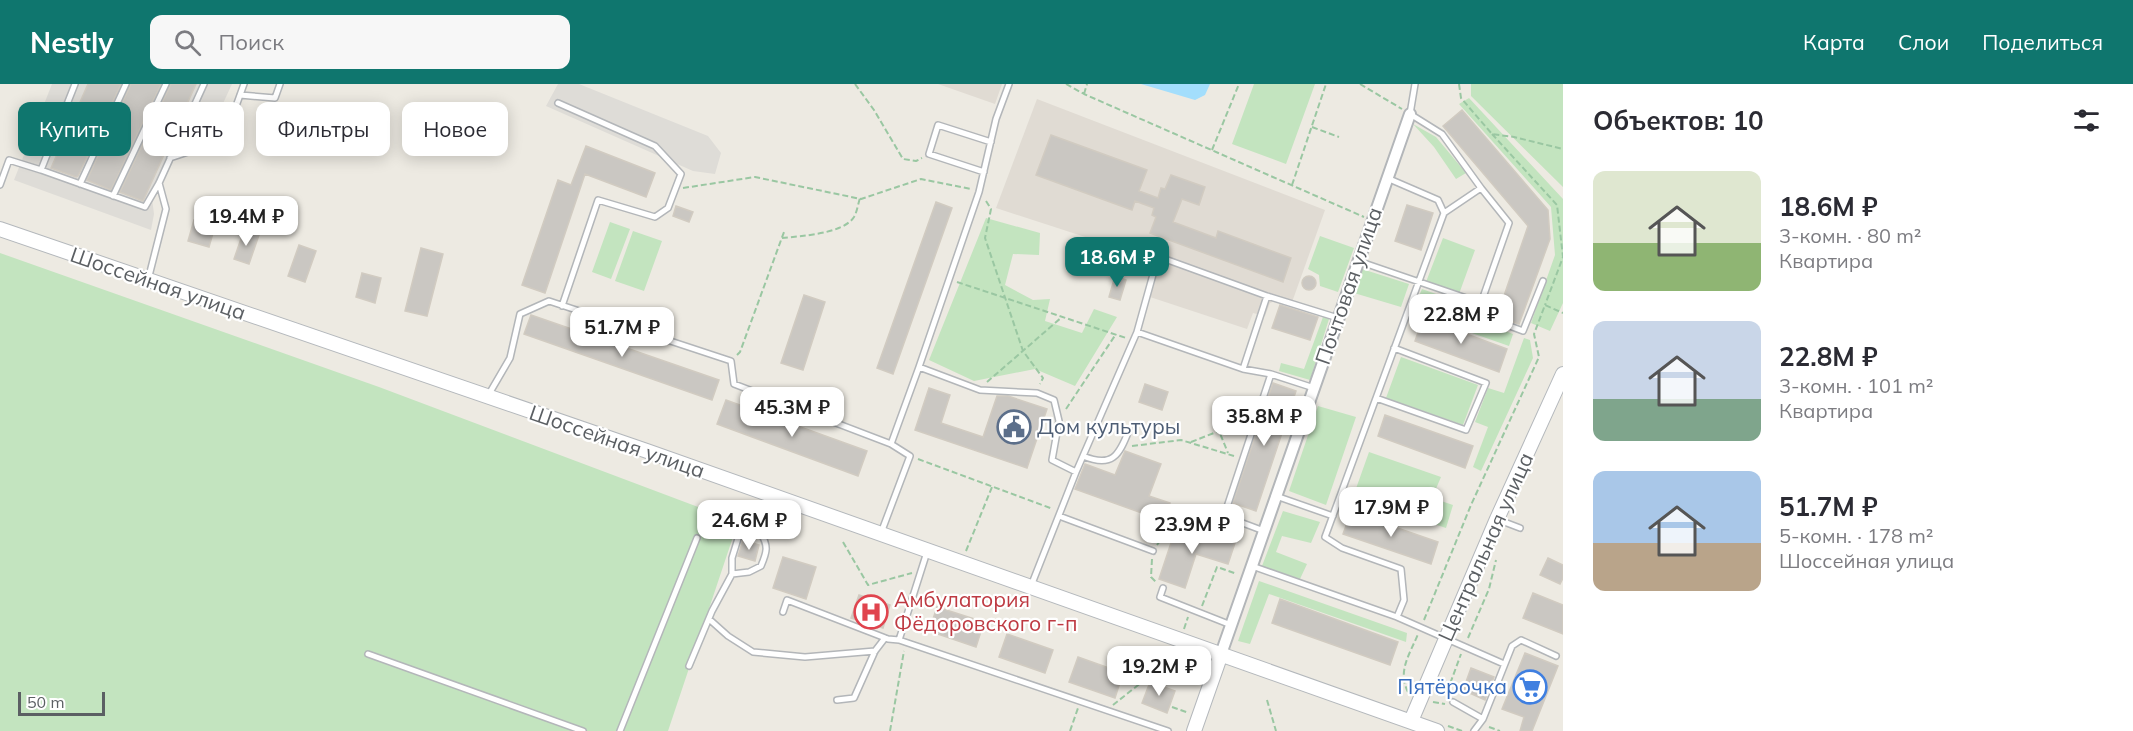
<!DOCTYPE html>
<html lang="ru">
<meta charset="utf-8">
<style>
body{margin:0;font-family:Mulish,sans-serif;background:#f7f7f7;color:#2b2b33;height:100vh;display:flex;flex-direction:column;font-size:22px;white-space:nowrap}
*{box-sizing:border-box;margin:0}
p{font-size:20px;color:#7c7c81}
.icon{flex:none;width:33px;height:33px;fill:none;stroke:currentColor;stroke-width:2;stroke-linecap:round;stroke-linejoin:round}
.map{position:relative;flex:1;overflow:hidden}
.panel{display:flex;flex-direction:column;background:#fff;width:570px}
.panel>*{flex:none}
.banner{position:absolute;left:18px;top:18px;width:570px;height:54px;display:flex;gap:12px}
.scale{position:absolute;left:18px;bottom:15px;width:87px;box-sizing:border-box;padding-left:6px;border:3px solid #5b5f63;border-top:0;font-size:16px;line-height:21px;white-space:nowrap;color:#5b5f63;-webkit-text-stroke:4px #fff;paint-order:stroke}
.price{position:absolute;translate:-50% -51px;padding:0 14px;border-radius:12px;background:#fff;color:#222;font-size:20px;line-height:39px;filter:drop-shadow(0 2px 3px #0008)}
.price::after{content:'';position:absolute;left:50%;top:36px;width:18px;height:14px;margin-left:-9px;background:inherit;clip-path:polygon(0 0,100% 0,50% 100%)}
.price.current{background:#0f766e;color:#fff}
ul{padding:0;list-style:none}
li{display:flex;align-items:center;gap:18px;height:150px;padding:0 30px}
li span{display:grid;place-items:center;flex:none;width:168px;height:120px;border-radius:12px;color:#555}
li>.icon{margin-inline-start:auto}
span .icon{width:72px;height:72px;fill:#fffc;stroke-width:1}
li b{font-size:26px}
h2{display:flex;justify-content:space-between;align-items:center;height:72px;padding:0 30px;font-size:26px}
.chip{padding:0 21px;border-radius:12px;background:#fff;box-shadow:0 3px 15px #0003;font-size:21px;line-height:54px}
.chip.current{background:#0f766e;color:#fff}
header{display:flex;align-items:center;gap:36px;box-sizing:border-box;height:84px;padding:0 30px;background:#0f766e;color:#fff}
header strong{font-size:28px}
nav{display:flex;gap:33px;margin-inline-start:auto;font-size:21px}
.search{width:420px;height:54px;background:#f7f7f7;display:flex;align-items:center;gap:15px;box-sizing:border-box;padding:0 21px;border-radius:12px;color:#7c7c81;font-size:22px}
main{display:flex;flex:1;min-height:0}
.map>svg:first-child{display:block}
.industrial{fill:#dedcd7}
.education{fill:#e0dbd3}
.green{fill:#c3e4bf}
.water{fill:#a3defc}
.building{fill:#cac7c2;stroke:#d1cbc1;stroke-width:1.5}
.lines{fill:none;stroke-linecap:round;stroke-linejoin:round}
.lane-casing{stroke:#b3b6b9;stroke-width:8}
.street-casing{stroke:#b3b6b9;stroke-width:14}
.secondary-casing{stroke:#b4b8bc;stroke-width:16}
.path{stroke:#9ac7a2;stroke-width:2;stroke-dasharray:6 3;stroke-linecap:butt}
.lane{stroke:#fff;stroke-width:5}
.street{stroke:#fff;stroke-width:10}
.secondary{stroke:#fff;stroke-width:14}
.labels{text-anchor:middle;stroke-width:4.5;stroke-linejoin:round;paint-order:stroke}
.street-label{font-size:21px;fill:#5b5f63;stroke:#fff}
.service-label{font-size:21px;fill:#4e5e75;stroke:#fff;text-anchor:start}
.health-label{font-size:21px;fill:#be3a42;stroke:#fff;text-anchor:start}
.shop-label{font-size:21px;fill:#366cbe;stroke:#fff;text-anchor:end}
</style>
<header>
<strong>Nestly</strong>
<div class="search"><svg class="icon" aria-label="search" viewBox="0 0 24 24"><circle cx="10" cy="10" r="6"/><path d="M15 15l6 6"/></svg>Поиск</div>
<nav><a>Карта</a><a>Слои</a><a>Поделиться</a></nav>
</header>
<main>
<div class="map">
<svg width="1563" height="647" viewBox="0 0 1563 647">
<rect width="100%" height="100%" fill="#edeae2"/>
<!-- industrial -->
<path class="industrial" d="M52 0H232L213 41 190 37 152 115 154 130 151 146 14 96Z
M558 0H579L708 52 721 69 715 90 693 87 546 22Z"/>
<!-- education -->
<path class="education" d="M938 0H1002L995 20Z
M1037 15 1325 126 1291 221 1277 216 1270 219 1265 232 1253 229 1247 245 1150 213 1156 192 1130 183 1119 164 996 124Z"/>
<!-- green -->
<path class="green" d="M1254 0H1315L1286 80 1232 60Z
M1471 0H1563V103L1471 12Z
M1469 14 1563 115V219L1550 247 1531 239 1555 171 1551 123 1459 20Z
M1413 40 1436 53 1466 89 1456 95 1434 63Z
M986 134 1040 149 1039 171 1013 170 1005 201 1033 216 1050 215 1045 237 1082 249 1094 225 1117 233 1075 302 1035 285 974 297 929 276Z
M610 138 630 145 611 195 592 188Z
M633 147 662 157 644 207 615 197Z
M1320 152 1354 164 1338 208 1320 202 1319 191 1308 185Z
M1443 154 1475 166 1459 210 1426 198Z
M0 169 379 303 738 438 668 647H0Z
M1362 185 1409 200 1401 223 1354 209Z
M1422 205 1473 223 1484 239 1513 250 1509 262 1412 228Z
M1323 233 1329 235 1310 296 1279 287 1281 279 1304 285Z
M1524 254 1530 256 1533 274 1481 387 1473 383 1488 343 1475 338 1488 304 1504 309Z
M1401 273 1478 301 1463 341 1386 314Z
M1318 322 1356 333 1326 421 1289 407Z
M1369 368 1441 393 1432 414 1453 421 1446 444 1353 413Z
M1283 427 1320 438 1311 459 1282 452 1276 468 1307 480 1300 495 1262 482Z
M1259 497 1407 549 1406 558 1269 510 1250 560 1238 557Z"/>
<!-- water -->
<path class="water" d="M1141 0H1210L1205 11 1195 16Z"/>
<!-- building -->
<path class="building" d="M88 0H121L78 92 76 93 51 84Z
M131 0H161L111 106 87 96Z
M171 0H196L143 117 120 108Z
M1462 26 1548 126 1550 155 1519 240 1497 232 1528 142 1443 42Z
M1051 51 1147 86 1139 107 1158 114 1161 104 1165 105 1171 91 1205 103 1199 121 1182 115 1173 138 1216 154 1218 147 1291 174 1283 198 1150 149 1156 133 1152 131 1154 124 1135 117 1132 126 1036 91Z
M586 62 655 89 646 113 585 90 545 209 522 201 558 96 571 101Z
M936 118 952 124 893 290 877 284Z
M1407 121 1433 129 1421 166 1395 157Z
M676 122 693 128 689 138 673 132Z
M194 136 215 142 209 163 188 157Z
M244 146 259 151 249 180 234 175Z
M299 161 316 167 305 198 288 192Z
M421 164 443 170 427 232 405 227Z
M362 189 381 194 375 219 356 213Z
M1115 192 1126 196 1120 216 1109 213Z
M1302 199a7 7 0 1 1 14 0a7 7 0 1 1-14 0Z
M804 211 825 218 803 286 781 279Z
M1280 221 1318 233 1310 256 1272 244Z
M531 231 719 296 712 316 524 250Z
M1423 234 1507 265 1499 288 1415 257Z
M1273 299 1296 307 1256 427 1233 419Z
M1145 300 1168 308 1162 326 1139 318Z
M929 304 950 311 941 339 983 353 997 312H1008L1047 325 1027 384 915 346Z
M726 316 867 367 858 392 717 340Z
M1218 326 1229 328 1226 342 1215 340Z
M1385 331 1473 362 1465 384 1378 352Z
M1125 367 1161 380 1149 412 1170 419 1164 437 1075 405 1085 380 1115 391Z
M1351 428 1438 458 1431 480 1343 450Z
M1176 444 1200 452 1201 447 1235 459 1228 480 1196 470 1185 504 1159 495Z
M743 456 759 461 755 477 738 472Z
M783 473 816 483 806 515 773 504Z
M1548 474 1563 481V494L1560 500 1540 491Z
M1533 509 1563 521V550L1523 534Z
M859 511 890 521 883 544 851 534Z
M1280 515 1398 558 1390 581 1272 539Z
M937 523 984 538 976 563 929 547Z
M1007 550 1053 566 1045 589 999 573Z
M1525 569 1558 582 1532 647H1520L1524 633 1502 625Z
M1078 573 1123 589 1115 614 1069 598Z
M1471 584 1494 593 1485 616 1463 606Z
M1150 598 1175 607 1167 629 1142 619Z"/>
<g class="lines">
<!-- lane casing -->
<g class="lane-casing">
<path id="lane" d="M75 0 41 86 145 123 159 99 204 0
M1415 0 1410 30 1442 50 1481 104
M240 11 275 14 280 0
M558 19 655 62 681 90 668 124 655 133 598 116 562 222
M170 74 215 59 231 36 244 0
M984 88 929 70 938 41 991 58
M1387 94 1438 116 1444 129
M80 100 126 0
M0 101 9 76 41 86
M113 112 166 0
M1358 177 1481 219
M148 196 166 125 159 99
M1137 248 1157 176 1165 175 1267 212 1338 234
M919 283 979 108 996 35 1009 0
M1243 285 1267 212
M489 310 510 274 520 230 549 217 731 277 734 300 891 360
M1376 314 1466 346 1486 299 1394 264
M1083 372C1112 384 1119 372 1129 346
M1276 412 1333 432
M1059 432 1153 467
M1499 436 1520 444
M1264 447 1224 432 1271 290
M881 449 910 372 891 360 919 283 980 306 1037 309 1054 316 1059 337 1052 376 1076 388
M1252 482 1397 533
M732 490 749 488 761 482C767 468 769 462 760 448
M1031 502 1076 388 1137 248 1243 285 1271 290 1314 304
M1163 504 1160 513 1231 541
M783 528 787 516 888 555 899 556 1168 647
M709 535 728 552 753 568 805 573 875 567
M899 556 927 468
M368 570 583 647
M1504 580 1397 533 1404 516 1401 485 1342 464 1325 453 1444 129 1481 104 1509 139 1481 219 1491 235 1523 247 1543 197
M689 582 712 527 732 490V474L740 448H760L773 413
M837 616 854 614 875 567 885 554
M1453 618 1483 635
M620 647 697 454
M1474 647 1483 635 1512 562 1521 556 1556 572"/>
</g>
<!-- street casing -->
<g class="street-casing">
<path id="street" d="M1221 570 1410 30"/>
</g>
<!-- secondary casing -->
<g class="secondary-casing">
<path id="secondary" d="M0 145 647 367 1437 647
M1411 637 1497 435 1563 290
M1194 647 1221 570"/>
</g>
<!-- path -->
<path class="path" d="M855 0 874 26 903 75 916 77 922 74
M1066 0 1084 10 1364 133
M1360 0 1402 25
M1459 0 1461 14 1492 50 1514 53 1563 65
M1084 10 1087 0
M1312 43 1339 53
M1492 50 1557 121 1563 173 1545 221
M1212 66 1239 0
M1292 101 1326 0
M683 104 755 93 861 115 921 95 971 105
M986 117 991 125 985 154 1023 267 1043 294 1040 300
M782 154C801 152 843 150 854 133 857 128 858 120 860 114
M957 198 1126 254
M737 271 740 268 784 148
M987 298 1062 233
M1066 325 1116 250
M1220 342 1219 347 1228 369
M1191 358 1219 347
M1132 362 1181 356 1234 372
M918 375 1053 425
M843 458 868 501 912 489
M1157 461 1169 444 1180 438 1197 439 1215 434
M966 467 992 403
M1152 475 1151 493 1157 499
M1202 522 1217 483 1237 490
M1424 536 1471 421 1539 273 1534 250 1545 221 1563 229
M1184 545 1188 533
M1468 554 1489 505 1496 476
M1408 608C1397 587 1410 570 1418 550
M1437 611 1450 600 1461 570
M1267 616 1276 647
M1433 618 1445 620
M1113 621 1147 594 1168 591 1176 567
M1172 623 1189 629
M1448 642 1462 647
M1489 643 1500 647
M890 647 904 567
M1070 647 1078 624"/>
<!-- lane -->
<use href="#lane" class="lane"/>
<!-- street -->
<use href="#street" class="street"/>
<!-- secondary -->
<use href="#secondary" class="secondary"/>
</g>
<!-- icons -->
<defs>
<g id="civic-ring" transform="scale(1.725)"><circle r="9.5" fill="#fff" stroke="#5c6f8a" stroke-width="1.5"/><path d="M-.6-6.5H3V-4.5H.6V-3L4-1V1h2V6H-6V1h2V-1L-.6-3ZM-1.2 2.5V6h2.4V2.5Z" fill="#5c6f8a"/></g>
<g id="hospital-ring" transform="scale(1.725)"><circle r="9.5" fill="#fff" stroke="#e0444e" stroke-width="1.5"/><path d="M-5-5h3v3.5h4V-5h3V5h-3V1.5h-4V5h-3Z" fill="#e0444e"/></g>
<g id="supermarket-ring" transform="scale(1.725)"><circle r="9.5" fill="#fff" stroke="#3f7fe0" stroke-width="1.5"/><path d="M-6-5.5h2.5l.6 2H6L4.5 2H-2.5L-4.4-4H-6ZM-1.5 3.2a1.3 1.3 0 1 0 .1 0ZM3 3.2a1.3 1.3 0 1 0 .1 0Z" fill="#3f7fe0"/></g>
</defs>
<g fill-rule="evenodd">
<use href="#civic-ring" x="1014" y="343"/>
<use href="#hospital-ring" x="871" y="528"/>
<use href="#supermarket-ring" x="1530" y="603"/>
</g>
<g class="labels">
<!-- street labels -->
<g class="street-label">
<text transform="translate(158 200) rotate(19)" y="7">Шоссейная улица</text>
<text transform="translate(1349 202) rotate(-71)" y="7">Почтовая улица</text>
<text transform="translate(617 358) rotate(19)" y="7">Шоссейная улица</text>
<text transform="translate(1486 463) rotate(-66)" y="7">Центральная улица</text>
</g>
<!-- service labels -->
<g class="service-label">
<text x="1037" y="350">Дом культуры</text>
</g>
<!-- health labels -->
<g class="health-label">
<text x="894" y="523">Амбулатория<tspan x="894" dy="24">Фёдоровского г-п</tspan></text>
</g>
<!-- shop labels -->
<g class="shop-label">
<text x="1507" y="610">Пятёрочка</text>
</g>
</g>
</svg>
<div class="scale">50 m</div>
<b class="price" style="left:246px;top:163px">19.4M ₽</b>
<b class="price current" style="left:1117px;top:204px">18.6M ₽</b>
<b class="price" style="left:1461px;top:261px">22.8M ₽</b>
<b class="price" style="left:622px;top:274px">51.7M ₽</b>
<b class="price" style="left:792px;top:354px">45.3M ₽</b>
<b class="price" style="left:1264px;top:363px">35.8M ₽</b>
<b class="price" style="left:1391px;top:454px">17.9M ₽</b>
<b class="price" style="left:749px;top:467px">24.6M ₽</b>
<b class="price" style="left:1192px;top:471px">23.9M ₽</b>
<b class="price" style="left:1159px;top:613px">19.2M ₽</b>
<div class="banner">
<a class="chip current">Купить</a>
<a class="chip">Снять</a>
<a class="chip">Фильтры</a>
<a class="chip">Новое</a>
</div>
</div>
<section class="panel">
<h2>Объектов: 10<svg class="icon" aria-label="filters" viewBox="0 0 24 24"><path d="M4 7h16M4 17h16"/><circle cx="9" cy="7" r="2"/><circle cx="15" cy="17" r="2"/></svg></h2>
<ul>
<li><span style="background:linear-gradient(#dfe7d0 60%,#8fb573 0)"><svg class="icon" aria-label="home" viewBox="0 0 24 24"><path d="M3 11l9-7 9 7M6 9v11h12V9"/></svg></span><div><b>18.6M ₽</b><p>3-комн. · 80 m²</p><p>Квартира</p></div></li>
<li><span style="background:linear-gradient(#c9d6e8 65%,#7fa58c 0)"><svg class="icon" aria-label="home" viewBox="0 0 24 24"><path d="M3 11l9-7 9 7M6 9v11h12V9"/></svg></span><div><b>22.8M ₽</b><p>3-комн. · 101 m²</p><p>Квартира</p></div></li>
<li><span style="background:linear-gradient(#a9c7e8 60%,#b9a48a 0)"><svg class="icon" aria-label="home" viewBox="0 0 24 24"><path d="M3 11l9-7 9 7M6 9v11h12V9"/></svg></span><div><b>51.7M ₽</b><p>5-комн. · 178 m²</p><p>Шоссейная улица</p></div></li>
</ul>
</section>
</main>
